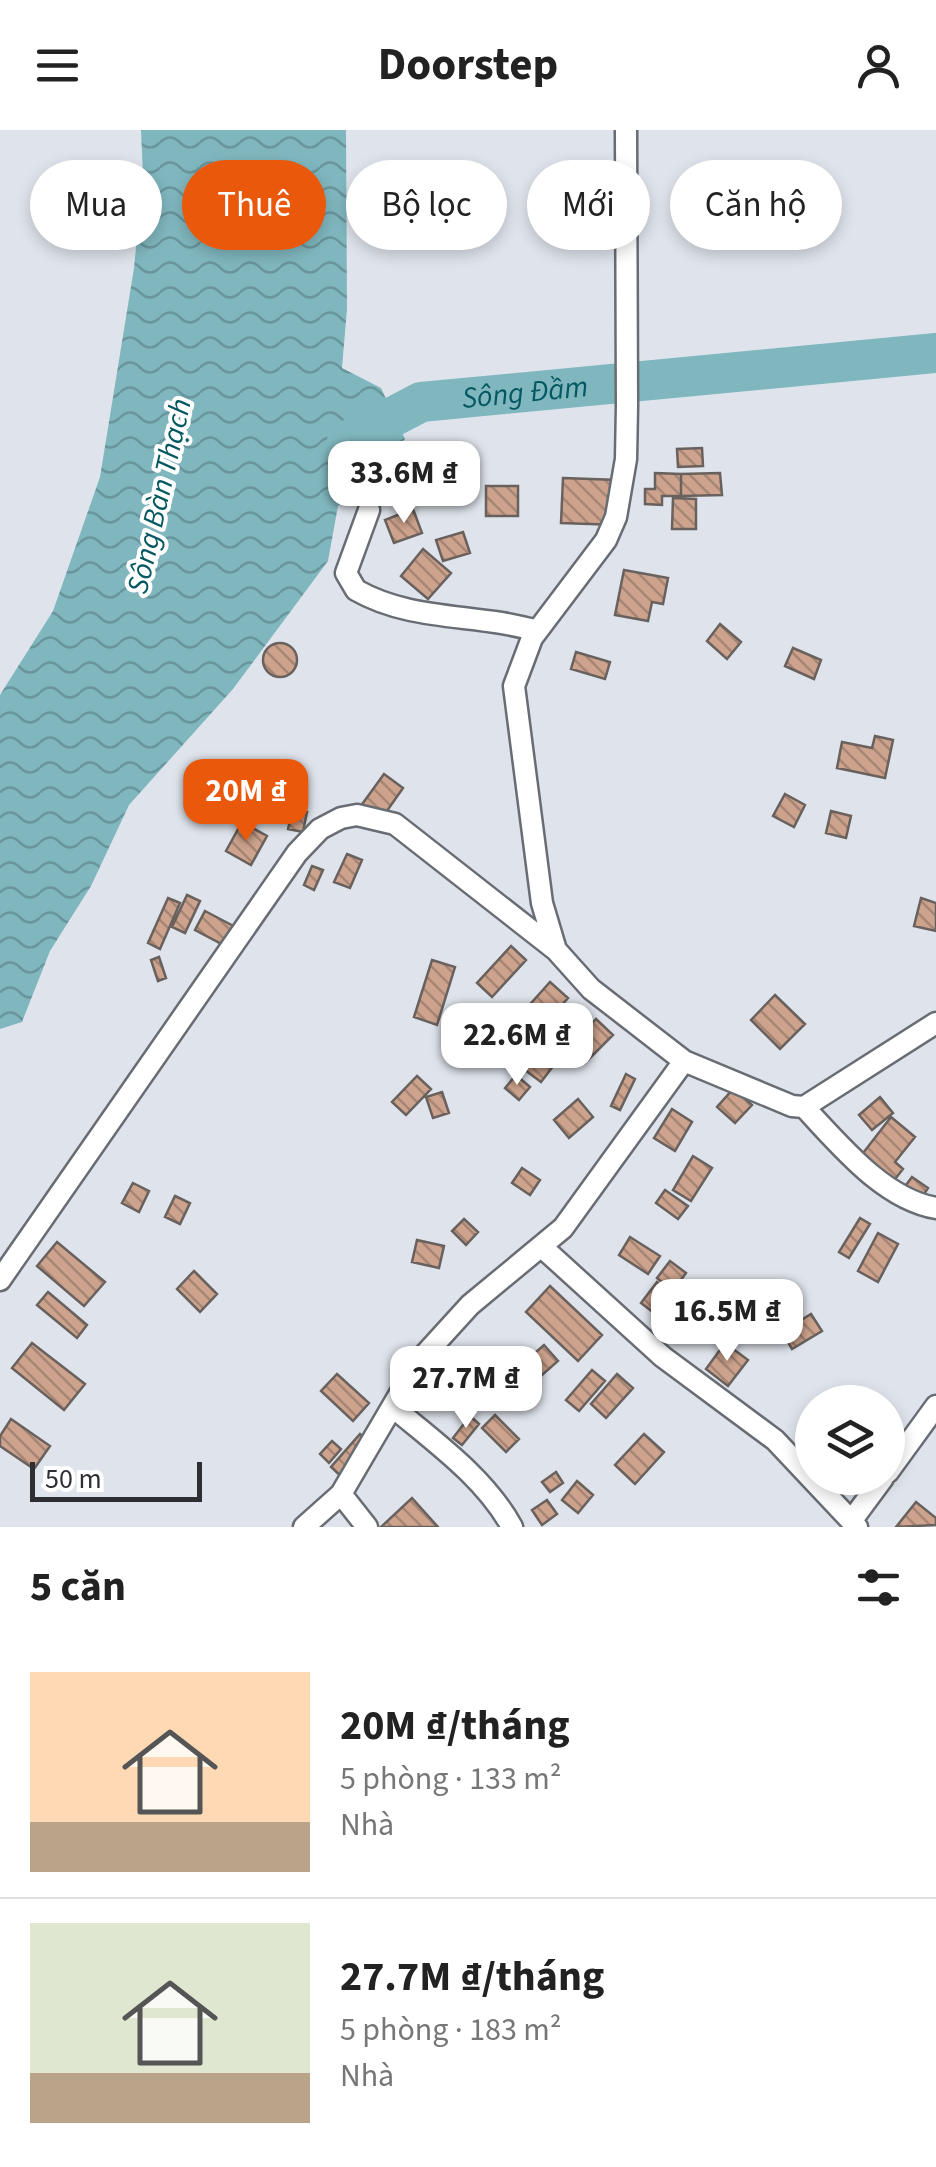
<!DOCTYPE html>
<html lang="vi">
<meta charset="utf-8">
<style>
body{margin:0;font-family:"Source Sans 3",sans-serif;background:#f6f6f6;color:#222;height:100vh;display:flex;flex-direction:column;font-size:38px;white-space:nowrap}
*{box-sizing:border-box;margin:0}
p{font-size:32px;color:#767676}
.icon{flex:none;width:55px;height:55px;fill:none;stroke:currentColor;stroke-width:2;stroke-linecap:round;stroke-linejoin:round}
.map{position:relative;height:1397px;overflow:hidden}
.panel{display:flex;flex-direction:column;background:#fff;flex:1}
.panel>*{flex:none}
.banner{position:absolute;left:30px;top:30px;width:878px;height:90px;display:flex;gap:20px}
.controls{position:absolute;left:795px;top:1255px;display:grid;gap:20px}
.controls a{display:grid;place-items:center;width:110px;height:110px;border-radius:50%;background:#fff;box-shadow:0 5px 15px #0003;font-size:50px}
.scale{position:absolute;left:30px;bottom:25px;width:172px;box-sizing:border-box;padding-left:10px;border:5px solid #2d2f32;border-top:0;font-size:28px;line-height:35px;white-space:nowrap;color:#2d2f32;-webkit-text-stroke:8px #fff;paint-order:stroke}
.price{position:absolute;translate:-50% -85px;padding:0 22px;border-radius:20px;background:#fff;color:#222;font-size:32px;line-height:65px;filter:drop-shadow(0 2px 5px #0008)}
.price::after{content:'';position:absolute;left:50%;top:60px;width:30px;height:22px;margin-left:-15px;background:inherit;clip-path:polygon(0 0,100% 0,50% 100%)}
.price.on{background:#ea580c;color:#fff}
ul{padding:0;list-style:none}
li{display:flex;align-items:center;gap:30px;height:250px;padding:0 30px}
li+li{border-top:2px solid #e0e0e0}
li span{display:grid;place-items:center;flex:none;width:280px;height:200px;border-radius:0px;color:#555}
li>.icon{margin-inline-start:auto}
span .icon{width:120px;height:120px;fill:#fffc;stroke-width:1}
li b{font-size:42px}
h2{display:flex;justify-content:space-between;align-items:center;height:120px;padding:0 30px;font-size:42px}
.tag{padding:0 35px;border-radius:45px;background:#fff;box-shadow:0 5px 15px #0003;font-size:35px;line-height:90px}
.tag.on{background:#ea580c;color:#fff}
header{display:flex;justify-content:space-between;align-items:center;height:130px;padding:0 30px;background:#fff;font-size:45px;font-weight:700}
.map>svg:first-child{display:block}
.water{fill:url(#water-waves)}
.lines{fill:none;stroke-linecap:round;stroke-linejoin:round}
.river{stroke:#80b7bf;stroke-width:40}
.building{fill:url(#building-back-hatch);stroke:#69615d;stroke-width:2.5}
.street-casing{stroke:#686c73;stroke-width:25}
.street{stroke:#fff;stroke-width:20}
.labels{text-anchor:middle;stroke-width:8;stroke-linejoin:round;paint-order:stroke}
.water-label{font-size:30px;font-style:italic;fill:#055861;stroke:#fff}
</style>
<header><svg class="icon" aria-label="menu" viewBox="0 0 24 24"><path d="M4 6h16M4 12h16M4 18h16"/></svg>Doorstep<svg class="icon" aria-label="person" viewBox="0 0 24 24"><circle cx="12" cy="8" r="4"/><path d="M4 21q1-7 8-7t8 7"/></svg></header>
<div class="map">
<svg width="936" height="1397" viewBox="0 0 936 1397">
<defs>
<pattern id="water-waves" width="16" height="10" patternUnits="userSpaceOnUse" patternTransform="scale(2.5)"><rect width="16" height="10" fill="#80b7bf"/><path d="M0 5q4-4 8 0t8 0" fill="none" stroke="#69959c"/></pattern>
<pattern id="building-back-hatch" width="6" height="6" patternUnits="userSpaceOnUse" patternTransform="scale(2.5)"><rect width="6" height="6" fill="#cda38d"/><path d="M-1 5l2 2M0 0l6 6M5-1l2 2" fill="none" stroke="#a78574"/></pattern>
</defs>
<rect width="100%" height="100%" fill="#dfe4ec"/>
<!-- water -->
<path class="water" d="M141 0H346L347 179 342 238 381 258 405 309 338 376 328 431 233 559 129 675 91 756 50 821 22 892 0 899V565L53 481 100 347 134 138 143 47Z"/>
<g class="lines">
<!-- river -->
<path class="river" id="s1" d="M347 311 421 272 936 223"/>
</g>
<!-- building -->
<path class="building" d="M702 318 703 336 678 337 677 319Z
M655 343 681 344V366H662V375L645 374V359H655Z
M720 343 722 365 681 366V344Z
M563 348 619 350 618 395 561 393Z
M486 356H518V386H486Z
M673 368 696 369V399H672Z
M413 379 422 403 394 413 385 390Z
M463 402 470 423 443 431 436 410Z
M423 419 451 443 428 469 401 446Z
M624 440 668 448 663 474 652 472 648 491 615 485Z
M720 494 741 512 727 529 707 511Z
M263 530a17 17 0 1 1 34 0a17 17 0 1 1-34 0Z
M793 518 821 530 814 549 785 536Z
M576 522 610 532 605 549 571 539Z
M875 606 893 610 885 648 837 638 842 612 872 618Z
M384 644 403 658 375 698 355 684Z
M785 664 805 675 794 697 773 686Z
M293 678 307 682 303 702 288 699Z
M831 681 851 686 846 708 826 703Z
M242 692 267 706 251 735 226 721Z
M347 724 362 730 350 758 334 752Z
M312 736 323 740 314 760 304 755Z
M187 765 200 771 185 803 172 797Z
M168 768 180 773 160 819 148 813Z
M921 768 936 773V801L914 796Z
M205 781 241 800 231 819 195 800Z
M511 816 526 830 492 867 477 853Z
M159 827 166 848 158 851 151 830Z
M432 830 455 837 437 895 414 887Z
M550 852 568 868 543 896 525 880Z
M775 865 805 894 780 919 751 890Z
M570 875 589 893 564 919 545 901Z
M596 889 613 905 585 933 569 917Z
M535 895 544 904 519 930 510 921Z
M537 916 557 931 541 952 521 937Z
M626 944 635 949 620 980 611 976Z
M516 945 530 957 519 970 505 958Z
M417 946 431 959 406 985 392 972Z
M734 958 752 975 735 993 717 977Z
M442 962 449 983 433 988 426 967Z
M880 967 893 983 872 1000 859 985Z
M578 969 593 987 569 1008 554 990Z
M672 979 692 992 675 1021 654 1008Z
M891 987 915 1007 895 1032 903 1039 892 1053 860 1027Z
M693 1026 712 1038 691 1071 673 1060Z
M522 1038 540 1050 530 1065 512 1053Z
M912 1047 928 1058 915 1078 898 1066Z
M133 1053 149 1061 139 1082 122 1073Z
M665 1060 688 1076 678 1089 656 1073Z
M175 1066 190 1073 180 1094 165 1087Z
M860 1088 870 1094 849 1128 839 1122Z
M464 1089 478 1102 466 1115 452 1101Z
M878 1103 898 1114 878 1152 858 1141Z
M630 1107 660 1126 648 1144 619 1125Z
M417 1110 444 1116 439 1138 412 1132Z
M57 1112 105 1152 84 1176 37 1136Z
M670 1131 686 1143 673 1161 657 1148Z
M194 1141 217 1164 200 1182 177 1159Z
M657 1152 674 1165 658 1186 641 1173Z
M550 1156 602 1205 578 1231 526 1182Z
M48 1162 87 1195 77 1208 37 1175Z
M811 1184 822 1201 792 1219 782 1202Z
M32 1213 85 1254 64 1280 12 1238Z
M725 1213 748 1230 728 1256 706 1239Z
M544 1215 558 1231 542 1245 528 1229Z
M527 1235 540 1250 516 1271 503 1256Z
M592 1240 605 1251 579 1281 566 1270Z
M337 1244 369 1273 353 1291 321 1261Z
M617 1244 633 1258 606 1288 591 1274Z
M495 1285 519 1309 506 1322 482 1298Z
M470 1286 479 1294 462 1315 453 1308Z
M11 1289 50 1316 34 1339 0 1316V1306Z
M360 1304 378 1319 348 1353 331 1337Z
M644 1304 664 1322 635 1354 615 1335Z
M332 1311 341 1319 329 1333 320 1324Z
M556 1342 563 1353 550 1362 542 1352Z
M577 1351 593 1365 578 1383 562 1370Z
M412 1368 438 1397H381Z
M547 1370 557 1384 542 1395 532 1380Z
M916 1372 936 1388V1395L896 1397Z"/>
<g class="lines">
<!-- street casing -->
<g class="street-casing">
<path id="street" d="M626 0 627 276 626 329 616 387 606 410 532 508 514 556 542 773 556 820 591 859 684 931 792 976 804 977 936 893
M369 380 346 443 356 460C412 492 477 483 537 501
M804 977C839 1014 883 1069 936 1078
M543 1118 663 1227 775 1310 857 1397
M0 1150 297 723 320 699 341 688 357 685 395 694 556 820
M394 1278C436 1313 485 1348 512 1397
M888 1342 936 1276
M341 1364 367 1397
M852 1390 883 1348
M304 1397 341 1364 419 1231 470 1175 563 1098 684 931"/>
</g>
<!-- street -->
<use href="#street" class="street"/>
</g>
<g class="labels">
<!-- water labels -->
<g class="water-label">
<text dy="10" stroke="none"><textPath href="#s1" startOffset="188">Sông Đầm</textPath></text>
<text transform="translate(159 366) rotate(-77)" y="10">Sông Bàn Thạch</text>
</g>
</g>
</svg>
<div class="controls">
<a><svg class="icon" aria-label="layers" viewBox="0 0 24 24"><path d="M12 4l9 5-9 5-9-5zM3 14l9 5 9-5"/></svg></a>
</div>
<div class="scale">50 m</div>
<b class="price" style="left:404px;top:396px">33.6M ₫</b>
<b class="price on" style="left:246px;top:714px">20M ₫</b>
<b class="price" style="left:517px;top:958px">22.6M ₫</b>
<b class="price" style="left:727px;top:1234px">16.5M ₫</b>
<b class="price" style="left:466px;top:1301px">27.7M ₫</b>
<div class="banner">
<a class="tag">Mua</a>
<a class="tag on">Thuê</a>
<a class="tag">Bộ lọc</a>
<a class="tag">Mới</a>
<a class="tag">Căn hộ</a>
</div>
</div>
<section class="panel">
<h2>5 căn<svg class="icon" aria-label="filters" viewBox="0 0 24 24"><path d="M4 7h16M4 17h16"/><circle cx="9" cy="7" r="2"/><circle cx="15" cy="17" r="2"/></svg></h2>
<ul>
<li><span style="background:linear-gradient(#ffd9b3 75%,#b9a48a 0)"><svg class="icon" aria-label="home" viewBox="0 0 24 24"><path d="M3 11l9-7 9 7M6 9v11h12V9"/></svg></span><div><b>20M ₫/tháng</b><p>5 phòng · 133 m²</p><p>Nhà</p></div></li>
<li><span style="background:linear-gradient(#dfe7d0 75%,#b9a48a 0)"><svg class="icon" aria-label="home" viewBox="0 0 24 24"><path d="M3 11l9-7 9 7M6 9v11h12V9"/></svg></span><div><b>27.7M ₫/tháng</b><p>5 phòng · 183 m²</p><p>Nhà</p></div></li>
</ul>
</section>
